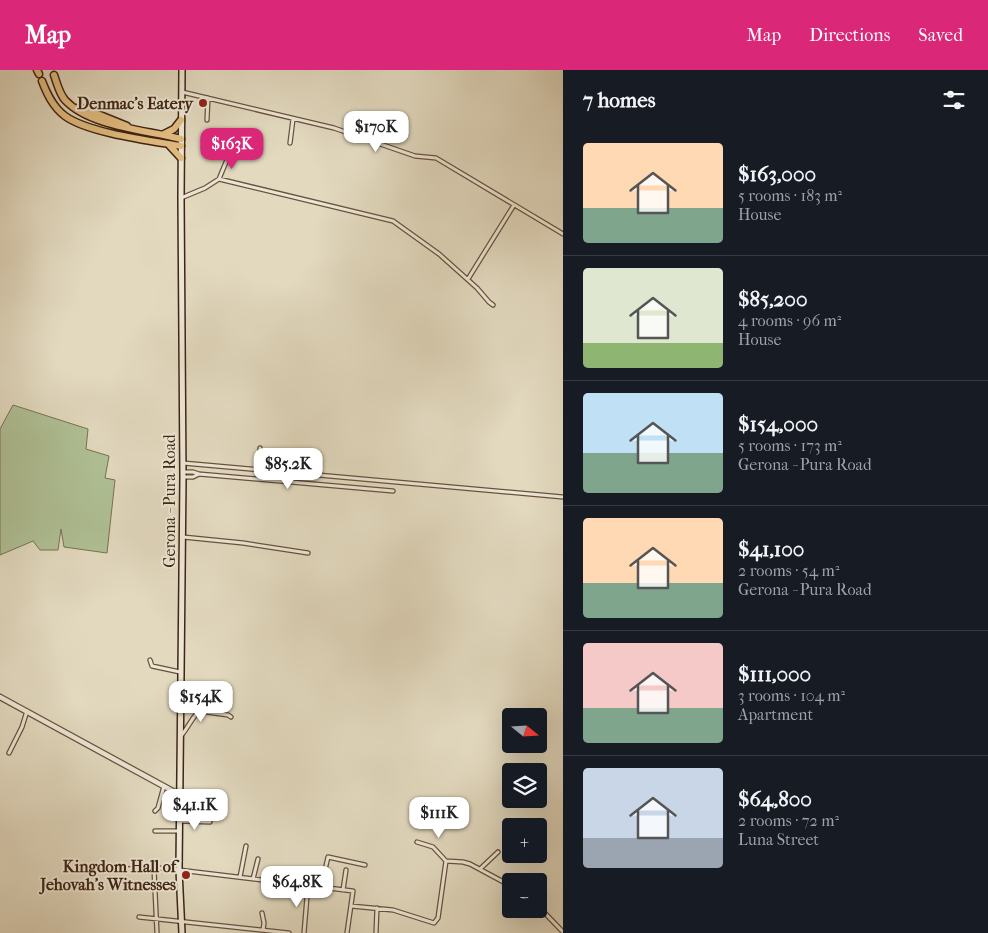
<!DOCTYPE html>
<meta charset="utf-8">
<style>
body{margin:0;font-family:"IM FELL French Canon",serif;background:#20242c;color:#f1f3f6;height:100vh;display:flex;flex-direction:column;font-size:19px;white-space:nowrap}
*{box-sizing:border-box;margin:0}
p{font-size:16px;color:#9ea1a6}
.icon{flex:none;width:28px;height:28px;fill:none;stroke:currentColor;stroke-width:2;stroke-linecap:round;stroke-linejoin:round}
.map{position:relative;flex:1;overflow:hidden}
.drawer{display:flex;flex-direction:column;background:#171b24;width:425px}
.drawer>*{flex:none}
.needle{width:32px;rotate:108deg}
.buttons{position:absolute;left:502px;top:638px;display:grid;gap:10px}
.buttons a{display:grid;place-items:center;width:45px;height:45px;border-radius:5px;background:#171b24;box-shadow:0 5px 20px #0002;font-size:25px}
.price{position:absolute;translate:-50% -42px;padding:0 11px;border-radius:10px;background:#fff;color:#222;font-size:16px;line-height:32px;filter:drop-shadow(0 1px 2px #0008)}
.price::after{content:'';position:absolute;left:50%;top:30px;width:15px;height:11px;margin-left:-8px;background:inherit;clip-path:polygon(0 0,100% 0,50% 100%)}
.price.on{background:#db2777;color:#fff}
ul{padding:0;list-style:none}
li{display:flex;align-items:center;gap:15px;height:125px;padding:0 20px}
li+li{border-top:1px solid #363941}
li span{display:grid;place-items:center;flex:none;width:140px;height:100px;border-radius:5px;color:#555}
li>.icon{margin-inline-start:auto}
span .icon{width:60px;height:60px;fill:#fffc;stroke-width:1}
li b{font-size:21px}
h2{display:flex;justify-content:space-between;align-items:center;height:60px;padding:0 20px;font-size:21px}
header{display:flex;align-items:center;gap:30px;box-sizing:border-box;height:70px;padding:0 25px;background:#db2777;color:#fff}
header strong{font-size:24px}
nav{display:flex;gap:28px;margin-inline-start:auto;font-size:18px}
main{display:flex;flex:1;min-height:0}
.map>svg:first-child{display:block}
.green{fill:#afc095;stroke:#787254}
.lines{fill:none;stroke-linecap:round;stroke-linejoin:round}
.minor-casing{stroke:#68523e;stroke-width:5.5}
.tertiary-casing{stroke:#68523e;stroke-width:7}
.secondary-casing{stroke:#402513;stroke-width:8}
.motorway-casing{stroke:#402513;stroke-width:9}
.minor{stroke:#ece6d5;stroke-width:3}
.tertiary{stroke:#ece6d5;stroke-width:4.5}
.secondary{stroke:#ece6d5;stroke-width:5}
.motorway{stroke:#e1bc80;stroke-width:6}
.poi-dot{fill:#8f2418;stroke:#ece6d5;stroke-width:2}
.labels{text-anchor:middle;stroke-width:4;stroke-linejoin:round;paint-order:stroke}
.poi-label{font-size:16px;font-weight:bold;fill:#402513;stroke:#ece6d5;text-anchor:end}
.street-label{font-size:16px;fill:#402513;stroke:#ece6d5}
</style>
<header>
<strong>Map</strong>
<nav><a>Map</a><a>Directions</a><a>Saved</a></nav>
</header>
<main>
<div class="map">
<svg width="563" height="863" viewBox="0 0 563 863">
<rect width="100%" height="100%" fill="#e2d9bf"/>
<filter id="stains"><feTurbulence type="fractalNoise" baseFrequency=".004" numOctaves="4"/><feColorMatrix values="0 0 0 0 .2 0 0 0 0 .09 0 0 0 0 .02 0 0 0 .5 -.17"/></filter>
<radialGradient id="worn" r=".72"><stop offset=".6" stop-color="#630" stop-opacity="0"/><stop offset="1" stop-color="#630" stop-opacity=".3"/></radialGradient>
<!-- green -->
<path class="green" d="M13 335 88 359 86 379 109 386 105 408 115 410 107 483 64 477 61 459 58 480H40L33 471 0 485V359Z"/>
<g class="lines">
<!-- minor casing -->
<g class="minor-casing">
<path id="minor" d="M182 22 334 58 415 86 436 88 563 164
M207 50 208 28
M290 73 293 49
M219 109 231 80 242 83
M181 128 205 118 219 109 393 151 439 184 477 218 489 232 493 235
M468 209 514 135
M183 393 563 427
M259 400 260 378
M183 402H193L199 404
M183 407H193L199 404 393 421
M183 467 243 473 308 483
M150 590 152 596 180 602
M181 666C187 659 194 645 199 641L228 645 231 647
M9 683 22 657 27 641
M155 741 158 738 164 716
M180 751 210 752
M155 761H179
M417 772 433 777 446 791 463 792 470 794 511 816
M122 799 172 798 179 800 353 821 347 863
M154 799 157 863
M480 799 498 782
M240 807 246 776
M253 809 258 789
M321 817 328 787 365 795
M343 820 346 800
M351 836 393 840 434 853 438 848 446 791
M539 837 563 862
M262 843 264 853 263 860
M139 847 289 863
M304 863 308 815
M376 863 377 838"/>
</g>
<!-- tertiary casing -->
<g class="tertiary-casing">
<path id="tertiary" d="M0 627 180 725"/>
</g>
<!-- secondary casing -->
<g class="secondary-casing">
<path id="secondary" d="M182 863 179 800 183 407 181 128 182 0"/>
</g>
<!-- motorway casing -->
<g class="motorway-casing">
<path id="motorway" d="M37 0 39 4
M54 5C57 13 59 23 65 30 90 57 147 60 181 69
M42 11C47 24 53 37 65 46 88 63 152 71 181 76
M77 38 85 39 127 56
M164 64 174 59 181 50
M169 75 181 88"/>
</g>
<!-- minor -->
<use href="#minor" class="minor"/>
<!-- tertiary -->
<use href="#tertiary" class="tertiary"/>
<!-- secondary -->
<use href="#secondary" class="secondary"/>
<!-- motorway -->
<use href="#motorway" class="motorway"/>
</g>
<!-- markers -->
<g class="poi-dot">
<circle cx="203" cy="33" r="5"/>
<circle cx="186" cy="805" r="5"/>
</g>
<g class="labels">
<!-- poi labels -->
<g class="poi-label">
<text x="193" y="39">Denmac's Eatery</text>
<text x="176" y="802">Kingdom Hall of<tspan x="176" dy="18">Jehovah's Witnesses</tspan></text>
</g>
<!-- street labels -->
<g class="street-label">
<text transform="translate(169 431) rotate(-90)" y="6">Gerona - Pura Road</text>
</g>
</g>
<rect width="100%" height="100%" filter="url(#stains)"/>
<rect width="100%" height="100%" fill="url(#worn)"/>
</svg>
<div class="buttons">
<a><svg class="needle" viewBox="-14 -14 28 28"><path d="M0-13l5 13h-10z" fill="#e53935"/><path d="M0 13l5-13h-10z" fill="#9ea1a6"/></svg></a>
<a><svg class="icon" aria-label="layers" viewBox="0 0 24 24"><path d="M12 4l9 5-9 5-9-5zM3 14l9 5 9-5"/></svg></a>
<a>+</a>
<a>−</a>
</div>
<b class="price" style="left:376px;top:83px">$170K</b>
<b class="price on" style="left:232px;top:100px">$163K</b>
<b class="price" style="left:288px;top:420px">$85.2K</b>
<b class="price" style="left:201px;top:653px">$154K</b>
<b class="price" style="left:195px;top:761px">$41.1K</b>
<b class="price" style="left:439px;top:769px">$111K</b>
<b class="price" style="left:297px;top:838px">$64.8K</b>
</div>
<section class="drawer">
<h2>7 homes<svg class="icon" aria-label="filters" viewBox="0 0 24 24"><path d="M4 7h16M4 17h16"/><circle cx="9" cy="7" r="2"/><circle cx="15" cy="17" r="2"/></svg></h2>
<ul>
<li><span style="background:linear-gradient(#ffd9b3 65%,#7fa58c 0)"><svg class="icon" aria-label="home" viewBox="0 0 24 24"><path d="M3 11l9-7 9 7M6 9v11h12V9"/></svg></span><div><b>$163,000</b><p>5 rooms · 183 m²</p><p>House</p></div></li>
<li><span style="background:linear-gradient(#dfe7d0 75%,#8fb573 0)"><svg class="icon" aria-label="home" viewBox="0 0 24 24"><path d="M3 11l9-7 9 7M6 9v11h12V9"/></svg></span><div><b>$85,200</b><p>4 rooms · 96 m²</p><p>House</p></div></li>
<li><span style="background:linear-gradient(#bfe0f5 60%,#7fa58c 0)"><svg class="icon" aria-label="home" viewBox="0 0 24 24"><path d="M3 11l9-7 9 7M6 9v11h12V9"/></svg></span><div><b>$154,000</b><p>5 rooms · 173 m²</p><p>Gerona - Pura Road</p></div></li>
<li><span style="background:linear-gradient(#ffd9b3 65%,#7fa58c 0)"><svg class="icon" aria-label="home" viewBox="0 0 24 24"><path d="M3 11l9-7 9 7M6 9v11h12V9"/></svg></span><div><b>$41,100</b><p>2 rooms · 54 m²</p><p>Gerona - Pura Road</p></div></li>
<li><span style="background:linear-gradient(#f6c9c9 65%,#7fa58c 0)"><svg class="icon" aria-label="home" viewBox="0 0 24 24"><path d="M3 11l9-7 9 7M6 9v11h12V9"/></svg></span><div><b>$111,000</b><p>3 rooms · 104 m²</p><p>Apartment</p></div></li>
<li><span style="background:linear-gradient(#c9d6e8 70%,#9aa5b1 0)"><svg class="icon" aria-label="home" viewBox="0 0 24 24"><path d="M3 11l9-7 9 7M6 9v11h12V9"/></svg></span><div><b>$64,800</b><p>2 rooms · 72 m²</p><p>Luna Street</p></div></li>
</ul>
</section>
</main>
